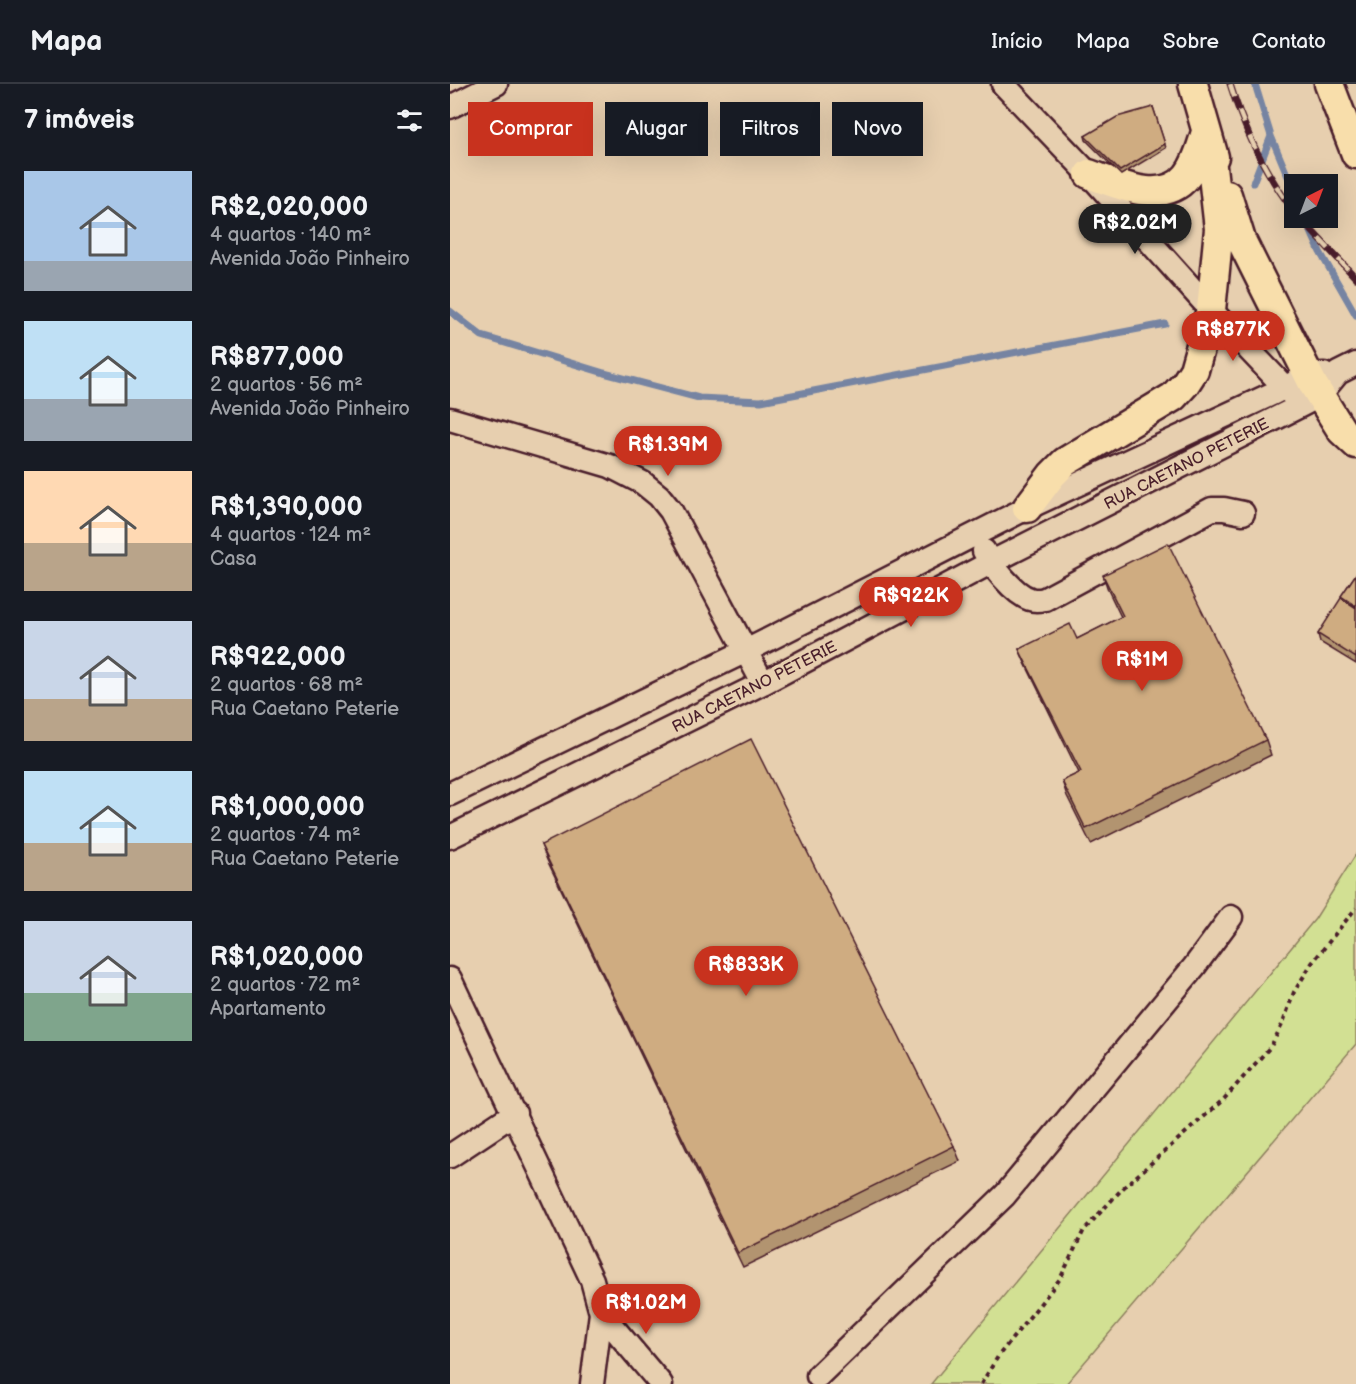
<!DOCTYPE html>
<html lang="pt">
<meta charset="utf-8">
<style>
body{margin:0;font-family:"Balsamiq Sans",sans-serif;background:#20242c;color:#f1f3f6;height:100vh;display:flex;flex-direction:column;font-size:22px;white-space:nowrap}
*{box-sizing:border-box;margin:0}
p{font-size:20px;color:#9ea1a6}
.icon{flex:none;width:33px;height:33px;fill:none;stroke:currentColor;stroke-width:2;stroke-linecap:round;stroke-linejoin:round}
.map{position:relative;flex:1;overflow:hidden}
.details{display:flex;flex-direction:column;background:#171b24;width:450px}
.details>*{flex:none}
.guide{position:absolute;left:18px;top:18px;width:570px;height:54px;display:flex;gap:12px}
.needle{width:39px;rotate:42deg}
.fabs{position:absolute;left:834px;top:90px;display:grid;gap:12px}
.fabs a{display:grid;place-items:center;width:54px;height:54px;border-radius:0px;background:#171b24;box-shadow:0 6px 24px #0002;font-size:30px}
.price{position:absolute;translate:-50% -51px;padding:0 14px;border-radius:21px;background:#c8321e;color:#fff;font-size:20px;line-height:39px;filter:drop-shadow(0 2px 3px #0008)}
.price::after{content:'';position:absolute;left:50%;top:36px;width:18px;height:14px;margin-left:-9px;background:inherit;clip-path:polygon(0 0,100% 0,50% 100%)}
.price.on{background:#222;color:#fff}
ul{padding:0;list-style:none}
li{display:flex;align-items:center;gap:18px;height:150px;padding:0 24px}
li span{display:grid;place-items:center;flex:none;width:168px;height:120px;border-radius:0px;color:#555}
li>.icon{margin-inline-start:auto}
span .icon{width:72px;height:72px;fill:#fffc;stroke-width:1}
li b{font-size:26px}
h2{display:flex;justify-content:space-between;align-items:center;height:72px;padding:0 24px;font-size:26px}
.chip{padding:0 21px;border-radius:0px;background:#171b24;box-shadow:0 6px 24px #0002;font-size:21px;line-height:54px}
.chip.on{background:#c8321e;color:#fff}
header{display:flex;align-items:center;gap:36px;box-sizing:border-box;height:84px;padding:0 30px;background:#171b24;border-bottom:2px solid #363941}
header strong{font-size:28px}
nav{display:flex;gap:33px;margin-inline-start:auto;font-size:21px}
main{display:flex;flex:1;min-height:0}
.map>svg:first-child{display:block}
.green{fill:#d2e093;stroke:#8e805f;stroke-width:1.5}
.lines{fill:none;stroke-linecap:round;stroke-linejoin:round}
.stream{stroke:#7684a2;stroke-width:7}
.minor-casing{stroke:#4a1f2b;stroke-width:27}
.major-casing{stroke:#4a1f2b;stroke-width:33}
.path{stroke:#4a1f2b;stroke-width:4;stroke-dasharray:4.5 4.5;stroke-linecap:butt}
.minor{stroke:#e7cfaf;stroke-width:22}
.major{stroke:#f8deab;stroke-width:28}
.rail-casing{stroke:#4a1f2b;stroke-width:7}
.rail{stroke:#e7cfaf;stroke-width:4.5;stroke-dasharray:14;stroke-linecap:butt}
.wall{fill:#b2946f;stroke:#4a1f2b;stroke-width:1.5}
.building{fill:#cfac81;stroke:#4a1f2b;stroke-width:1.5}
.labels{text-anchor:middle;stroke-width:6;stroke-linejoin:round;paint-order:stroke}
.street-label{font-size:16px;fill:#4a1f2b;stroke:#e7cfaf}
</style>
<header>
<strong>Mapa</strong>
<nav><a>Início</a><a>Mapa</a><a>Sobre</a><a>Contato</a></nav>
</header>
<main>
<section class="details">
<h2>7 imóveis<svg class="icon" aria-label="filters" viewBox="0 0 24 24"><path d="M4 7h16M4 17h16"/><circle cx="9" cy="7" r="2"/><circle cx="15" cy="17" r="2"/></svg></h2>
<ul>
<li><span style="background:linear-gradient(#a9c7e8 75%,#9aa5b1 0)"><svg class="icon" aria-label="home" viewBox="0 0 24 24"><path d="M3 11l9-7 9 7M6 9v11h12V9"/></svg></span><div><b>R$2,020,000</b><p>4 quartos · 140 m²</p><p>Avenida João Pinheiro</p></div></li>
<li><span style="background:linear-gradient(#bfe0f5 65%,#9aa5b1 0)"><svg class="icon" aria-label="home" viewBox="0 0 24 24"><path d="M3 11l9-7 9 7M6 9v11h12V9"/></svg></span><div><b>R$877,000</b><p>2 quartos · 56 m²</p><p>Avenida João Pinheiro</p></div></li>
<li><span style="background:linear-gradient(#ffd9b3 60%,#b9a48a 0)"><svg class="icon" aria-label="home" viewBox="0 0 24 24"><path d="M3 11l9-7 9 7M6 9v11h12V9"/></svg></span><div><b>R$1,390,000</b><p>4 quartos · 124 m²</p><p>Casa</p></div></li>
<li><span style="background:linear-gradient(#c9d6e8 65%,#b9a48a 0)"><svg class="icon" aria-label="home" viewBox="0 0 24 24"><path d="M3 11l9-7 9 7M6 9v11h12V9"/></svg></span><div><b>R$922,000</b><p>2 quartos · 68 m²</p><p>Rua Caetano Peterie</p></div></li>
<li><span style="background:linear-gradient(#bfe0f5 60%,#b9a48a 0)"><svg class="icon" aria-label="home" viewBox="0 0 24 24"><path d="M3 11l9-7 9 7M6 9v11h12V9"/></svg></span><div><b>R$1,000,000</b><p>2 quartos · 74 m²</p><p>Rua Caetano Peterie</p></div></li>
<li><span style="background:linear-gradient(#c9d6e8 60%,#7fa58c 0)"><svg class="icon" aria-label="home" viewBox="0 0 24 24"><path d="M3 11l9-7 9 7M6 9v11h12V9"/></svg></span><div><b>R$1,020,000</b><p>2 quartos · 72 m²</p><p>Apartamento</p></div></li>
</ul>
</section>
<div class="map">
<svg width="906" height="1300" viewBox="0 0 906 1300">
<rect width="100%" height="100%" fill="#e7cfaf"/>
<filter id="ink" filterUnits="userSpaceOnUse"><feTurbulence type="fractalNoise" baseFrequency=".0167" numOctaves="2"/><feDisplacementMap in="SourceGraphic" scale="12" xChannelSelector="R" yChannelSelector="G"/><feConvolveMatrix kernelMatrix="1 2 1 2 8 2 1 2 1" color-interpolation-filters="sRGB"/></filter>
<g filter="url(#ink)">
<!-- green -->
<path class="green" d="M906 770V960L616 1300H481L865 835Z"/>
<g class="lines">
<!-- stream -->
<path class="stream" d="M805 0 821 52 844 107
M803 99 821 52
M855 134 870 168 906 231
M0 227 32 252 154 289 249 314 311 317 715 240"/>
<!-- minor casing -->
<g class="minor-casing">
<path id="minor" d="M553 0 639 90 761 226 844 313
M0 23 46 0
M0 335 160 382 193 399 209 412 221 427 313 599
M534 467C542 482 564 510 580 515 585 517 590 516 595 515L762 425H774L793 429
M0 710 296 567 577 424 824 309 859 291 874 290
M0 753 313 599 540 479 852 321 869 312 888 289 906 280
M0 895 142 1196 151 1229 142 1300
M0 1072 65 1029
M151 1229 211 1300
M368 1292 555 1111 744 883 781 833"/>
</g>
<!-- major casing -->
<g class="major-casing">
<path id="major" d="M743 0 764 73
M879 0 906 70
M639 90C668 100 713 122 737 92 747 80 751 63 756 48
M777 111 791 156 864 302 892 347 906 360
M577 424 602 391 615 378 723 313 735 300 744 286 761 226 769 145 759 56"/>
</g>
<!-- path -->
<path class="path" d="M531 1300 549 1271 610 1195 634 1146 673 1104 774 1015 821 962 833 939 844 908 862 879 906 824"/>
<!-- minor -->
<use href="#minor" class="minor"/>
<!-- major -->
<use href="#major" class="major"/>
<!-- rail casing -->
<g class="rail-casing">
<path id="rail" d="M780 0C794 45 815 90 844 127
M850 134 906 194"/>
</g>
<!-- rail -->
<use href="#rail" class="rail"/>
</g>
<!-- wall -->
<path class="wall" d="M703 23 716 64 671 91 636 56 635 52Z
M906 490V580L870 558 868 550 893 515 891 512Z
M653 491 816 656 821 671 641 760 617 712 612 697 629 689 575 579 569 565 627 555 671 533 658 506Z
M91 761 504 1062 510 1077 293 1183 97 776Z"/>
<!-- building -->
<path class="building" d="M703 23 715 60 670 87 635 52 667 33Z
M718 459 816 656 636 745 612 697 631 688 569 565 620 540 627 555 673 532 653 491Z
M906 490V522L891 512Z
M891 514 906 524V574L868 550Z
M301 655 504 1062 288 1169 91 761Z"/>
</g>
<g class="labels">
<!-- street labels -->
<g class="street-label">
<text transform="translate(736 379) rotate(-27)" y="6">RUA CAETANO PETERIE</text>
<text transform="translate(304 602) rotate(-27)" y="6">RUA CAETANO PETERIE</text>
</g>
</g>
</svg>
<div class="fabs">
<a><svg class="needle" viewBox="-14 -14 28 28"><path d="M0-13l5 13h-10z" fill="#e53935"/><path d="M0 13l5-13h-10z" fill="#9ea1a6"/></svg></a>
</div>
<b class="price on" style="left:685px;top:171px">R$2.02M</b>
<b class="price" style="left:783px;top:278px">R$877K</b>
<b class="price" style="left:218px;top:393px">R$1.39M</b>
<b class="price" style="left:461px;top:544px">R$922K</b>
<b class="price" style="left:692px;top:608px">R$1M</b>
<b class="price" style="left:296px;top:913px">R$833K</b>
<b class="price" style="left:196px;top:1251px">R$1.02M</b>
<div class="guide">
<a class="chip on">Comprar</a>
<a class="chip">Alugar</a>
<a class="chip">Filtros</a>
<a class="chip">Novo</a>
</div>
</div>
</main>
